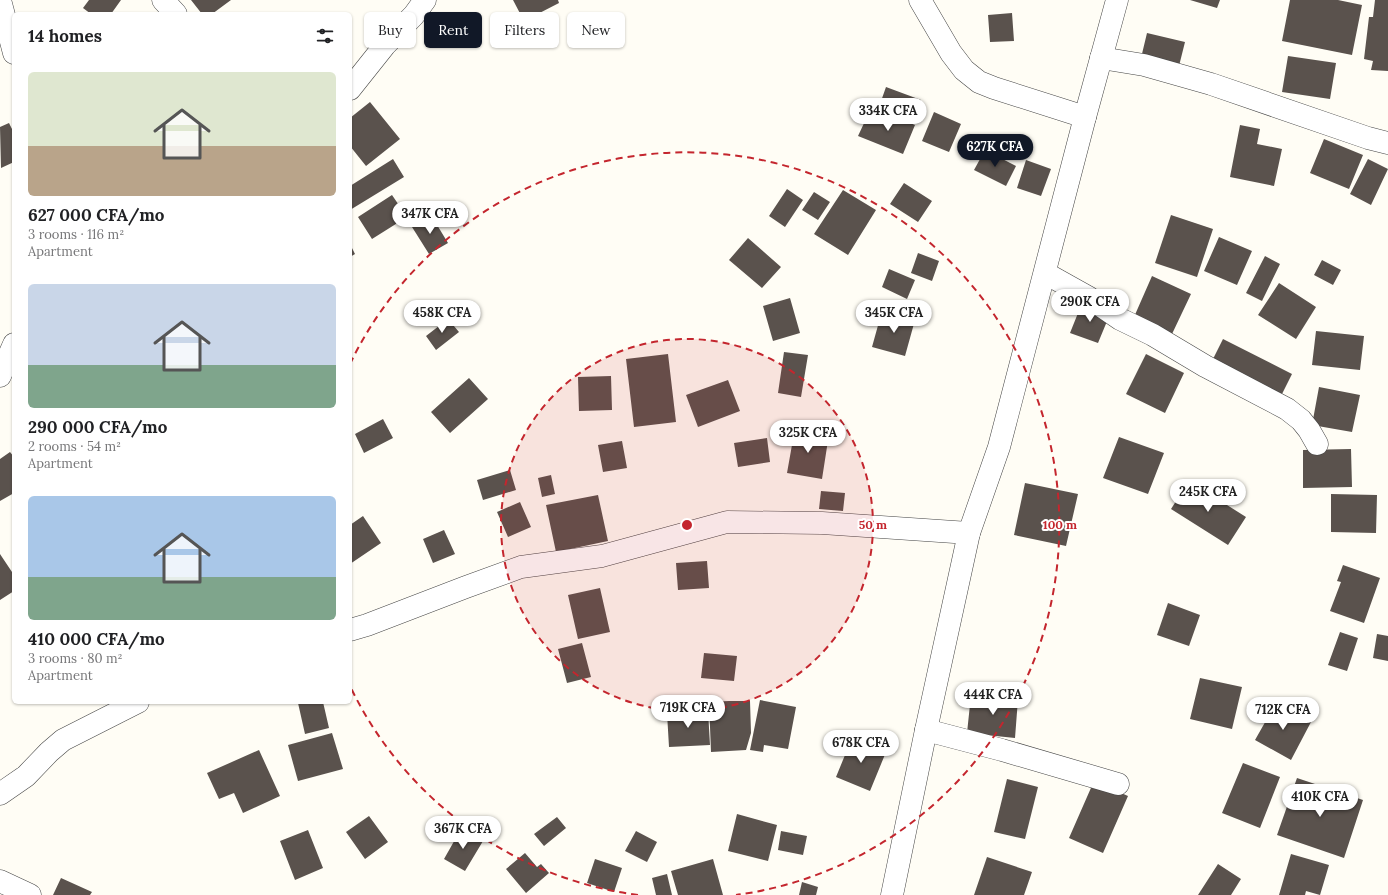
<!DOCTYPE html>
<meta charset="utf-8">
<style>
body{margin:0;font-family:Lora,serif;background:#f2f2f2;color:#202124;height:100vh;display:flex;flex-direction:column;font-size:15px;white-space:nowrap}
*{box-sizing:border-box;margin:0}
p{font-size:13px;color:#757577}
.icon{flex:none;width:22px;height:22px;fill:none;stroke:currentColor;stroke-width:2;stroke-linecap:round;stroke-linejoin:round}
.map{position:relative;flex:1;overflow:hidden}
.details{position:absolute;left:12px;top:12px;width:340px;height:692px;display:flex;flex-direction:column;background:#fff;border-radius:6px;box-shadow:0 1px 3px #0004}
.details>*{flex:none}
.banner{position:absolute;left:364px;top:12px;width:380px;height:36px;display:flex;gap:8px}
.price{position:absolute;translate:-50% -34px;padding:0 9px;border-radius:14px;background:#fff;color:#222;font-size:13px;line-height:26px;filter:drop-shadow(0 1px 2px #0008)}
.price::after{content:'';position:absolute;left:50%;top:24px;width:12px;height:9px;margin-left:-6px;background:inherit;clip-path:polygon(0 0,100% 0,50% 100%)}
.price.active{background:#111827;color:#fff}
ul{padding:0;list-style:none}
li{display:grid;align-content:center;gap:8px;height:212px;padding:0 16px}
li span{display:grid;place-items:center;height:124px;border-radius:6px;color:#555}
li>.icon{margin-inline-start:auto}
span .icon{width:72px;height:72px;fill:#fffc;stroke-width:1}
li b{font-size:17px}
h2{display:flex;justify-content:space-between;align-items:center;height:48px;padding:0 16px;font-size:17px}
.chip{padding:0 14px;border-radius:6px;background:#fff;box-shadow:0 1px 3px #0004;font-size:14px;line-height:36px}
.chip.active{background:#111827;color:#fff}
.map>svg:first-child{display:block}
.building{fill:#5a524d}
.lines{fill:none;stroke-linecap:round;stroke-linejoin:round}
.minor-casing{stroke:#444;stroke-width:23}
.tertiary-casing{stroke:#444;stroke-width:23}
.minor{stroke:#fff;stroke-width:22}
.tertiary{stroke:#fff;stroke-width:22}
.ring{fill:none;stroke:#c4262e;stroke-width:2;stroke-dasharray:7 5}
.centre{fill:#c4262e;stroke:#fff;stroke-width:2}
.ring-label{font-size:12px;text-anchor:middle;font-weight:bold;fill:#c4262e;stroke:#fff;stroke-width:4;stroke-linejoin:round;paint-order:stroke}
</style>
<div class="map">
<svg width="1388" height="895" viewBox="0 0 1388 895">
<rect width="100%" height="100%" fill="#fffdf5"/>
<!-- building -->
<path class="building" d="M89 0H121L111 14H91L83 8Z
M191 0H231L212 14H202Z
M513 0H558L559 3 524 21Z
M1190 0H1220L1217 8Z
M1290 0H1338L1362 5 1352 55 1282 41Z
M1375 0H1388V71L1371 70 1373 61 1364 59 1369 17H1373Z
M1012 13 1014 41 990 42 988 15Z
M1147 33 1185 42 1179 66 1141 58Z
M1288 56 1336 63 1330 99 1282 92Z
M886 87 921 100 915 117 880 104Z
M370 102 400 139 366 166 350 146V118Z
M881 111 915 125 903 154 858 136 866 119 875 123Z
M934 112 961 124 949 152 922 141Z
M9 123 14 133V162L1 168 0 127Z
M1240 125 1260 129 1257 144 1282 149 1274 186 1230 177Z
M1324 139 1363 155 1349 189 1310 173Z
M985 150 1016 166 1006 186 974 170Z
M393 159 404 177 350 210V186Z
M1368 159 1388 169 1371 205 1350 194Z
M1026 160 1051 169 1041 196 1017 188Z
M904 183 932 201 918 222 890 204Z
M787 189 803 200 785 227 769 216Z
M843 190 876 210 848 255 814 234Z
M814 192 830 202 818 220 802 210Z
M392 195 407 217 372 239 358 217Z
M431 215 448 243 429 254 412 227Z
M1171 215 1213 229 1197 277 1155 263Z
M1219 237 1252 251 1237 285 1204 271Z
M748 238 781 267 762 288 729 260Z
M350 244 355 254 350 257Z
M918 253 939 261 932 281 911 273Z
M1265 256 1280 264 1262 301 1246 293Z
M1322 260 1341 270 1333 285 1314 275Z
M889 269 915 280 907 299 882 287Z
M1152 276 1191 294 1172 334 1134 317Z
M1279 283 1316 307 1296 339 1258 315Z
M790 298 800 333 773 341 763 306Z
M1082 303 1110 314 1098 343 1070 333Z
M882 311 915 320 905 356 872 347Z
M448 319 459 332 436 350 426 336Z
M1316 331 1364 336 1360 370 1312 365Z
M1223 339 1292 374 1279 400 1210 365Z
M784 352 808 355 801 397 778 393Z
M668 354 676 422 634 427 626 359Z
M1146 354 1184 373 1165 413 1126 394Z
M611 376 612 410 579 411 578 377Z
M469 378 488 399 450 433 431 412Z
M728 380 740 411 698 427 686 395Z
M1319 387 1360 395 1352 432 1312 425Z
M383 419 393 438 364 453 355 434Z
M795 428 829 434 822 479 787 473Z
M1119 437 1164 453 1148 494 1103 478Z
M767 438 770 462 738 467 734 443Z
M622 441 627 468 603 472 598 445Z
M1351 449 1352 487 1303 488V450Z
M10 452 14 457V493L0 501V459Z
M510 470 516 490 483 500 477 480Z
M551 475 555 494 542 497 538 478Z
M1189 481 1246 517 1228 545 1171 509Z
M1025 483 1078 494 1066 546 1014 535Z
M821 491 845 493 843 511 819 509Z
M1331 494 1377 495 1376 533 1331 532Z
M598 495 608 541 556 552 546 505Z
M520 502 531 527 508 537 497 512Z
M363 516 381 543 350 564V525Z
M444 530 455 554 433 563 423 539Z
M0 554 14 575V591L0 600Z
M707 561 709 588 678 590 676 563Z
M1343 565 1380 578 1364 623 1330 611 1341 582 1337 581Z
M600 588 610 632 578 639 568 595Z
M1168 603 1200 615 1189 646 1157 635Z
M1340 632 1358 638 1347 671 1328 665Z
M1377 634 1388 636V661L1373 658Z
M582 643 591 677 567 683 558 649Z
M704 653 737 656 734 681 701 678Z
M1200 678 1242 687 1232 729 1190 719Z
M971 695 1018 699 1015 738 967 733Z
M760 700 796 707 788 749 764 745 763 752 750 750Z
M729 701H750L751 733 746 750 711 752 709 702Z
M300 702H323L329 728 305 734 298 703Z
M1276 703 1311 722 1291 760 1255 740Z
M708 711 710 745 669 747 667 713Z
M332 733 343 769 298 781 288 745Z
M852 738 886 752 870 791 836 777Z
M259 750 280 796 243 813 234 793 219 799 207 773Z
M1243 763 1280 777 1260 828 1222 813Z
M1297 778 1363 800 1344 858 1277 835Z
M1007 779 1038 787 1025 839 994 832Z
M1094 781 1128 796 1103 853 1069 838Z
M737 814 777 825 768 861 728 851Z
M369 816 388 842 365 859 346 832Z
M557 817 566 828 544 846 534 834Z
M461 829 483 841 465 871 444 859Z
M308 830 323 868 295 880 280 841Z
M636 831 657 842 647 862 625 851Z
M781 831 807 836 803 855 778 850Z
M525 853 537 867 541 864 549 873 526 893 506 869Z
M1291 854 1329 865 1320 895 1306 891 1305 895H1279Z
M987 857 1032 872 1024 895H974Z
M595 859 622 868 614 892 587 883Z
M713 859 723 895H678L671 871Z
M1218 864 1241 879 1231 895H1198Z
M667 874 672 895H656L652 878Z
M61 878 92 892 90 895H53Z
M802 882 818 887 816 895H799Z"/>
<g class="lines">
<!-- minor casing -->
<g class="minor-casing">
<path id="minor" d="M0 0 14 53
M163 0 176 14
M920 0 951 53 964 70 979 82 994 88 1085 117
M1101 58 1144 65 1211 84 1368 138 1388 143
M350 89 385 45 414 15 425 0
M1045 273 1088 297 1120 319 1153 335 1205 366 1287 409 1301 420 1309 430 1317 444
M0 376 14 344
M350 630 367 625 466 587 521 567 602 556 727 522 822 523 969 533
M926 730 1002 750 1118 784
M0 794 26 776 49 752 63 740 138 702
M0 881 30 895"/>
</g>
<!-- tertiary casing -->
<g class="tertiary-casing">
<path id="tertiary" d="M892 895 926 730 969 533 999 447 1085 117 1117 0"/>
</g>
<!-- minor -->
<use href="#minor" class="minor"/>
<!-- tertiary -->
<use href="#tertiary" class="tertiary"/>
</g>
<!-- distance rings -->
<circle cx="687" cy="525" r="186" fill="#c4262e" fill-opacity=".12"/>
<g class="ring">
<circle cx="687" cy="525" r="186"/>
<path d="M638 895A373 373 0 0 1 350 686M350 364A373 373 0 1 1 736 895"/>
</g>
<circle cx="687" cy="525" r="6" class="centre"/>
<g class="ring-label">
<text x="873" y="529">50 m</text>
<text x="1060" y="529">100 m</text>
</g>
</svg>
<b class="price" style="left:888px;top:132px">334K CFA</b>
<b class="price active" style="left:995px;top:168px">627K CFA</b>
<b class="price" style="left:430px;top:235px">347K CFA</b>
<b class="price" style="left:1090px;top:323px">290K CFA</b>
<b class="price" style="left:442px;top:334px">458K CFA</b>
<b class="price" style="left:894px;top:334px">345K CFA</b>
<b class="price" style="left:808px;top:454px">325K CFA</b>
<b class="price" style="left:1208px;top:513px">245K CFA</b>
<b class="price" style="left:993px;top:716px">444K CFA</b>
<b class="price" style="left:688px;top:729px">719K CFA</b>
<b class="price" style="left:1283px;top:731px">712K CFA</b>
<b class="price" style="left:861px;top:764px">678K CFA</b>
<b class="price" style="left:1320px;top:818px">410K CFA</b>
<b class="price" style="left:463px;top:850px">367K CFA</b>
<div class="banner">
<a class="chip">Buy</a>
<a class="chip active">Rent</a>
<a class="chip">Filters</a>
<a class="chip">New</a>
</div>
<section class="details">
<h2>14 homes<svg class="icon" aria-label="filters" viewBox="0 0 24 24"><path d="M4 7h16M4 17h16"/><circle cx="9" cy="7" r="2"/><circle cx="15" cy="17" r="2"/></svg></h2>
<ul>
<li><span style="background:linear-gradient(#dfe7d0 60%,#b9a48a 0)"><svg class="icon" aria-label="home" viewBox="0 0 24 24"><path d="M3 11l9-7 9 7M6 9v11h12V9"/></svg></span><div><b>627 000 CFA/mo</b><p>3 rooms · 116 m²</p><p>Apartment</p></div></li>
<li><span style="background:linear-gradient(#c9d6e8 65%,#7fa58c 0)"><svg class="icon" aria-label="home" viewBox="0 0 24 24"><path d="M3 11l9-7 9 7M6 9v11h12V9"/></svg></span><div><b>290 000 CFA/mo</b><p>2 rooms · 54 m²</p><p>Apartment</p></div></li>
<li><span style="background:linear-gradient(#a9c7e8 65%,#7fa58c 0)"><svg class="icon" aria-label="home" viewBox="0 0 24 24"><path d="M3 11l9-7 9 7M6 9v11h12V9"/></svg></span><div><b>410 000 CFA/mo</b><p>3 rooms · 80 m²</p><p>Apartment</p></div></li>
</ul>
</section>
</div>
